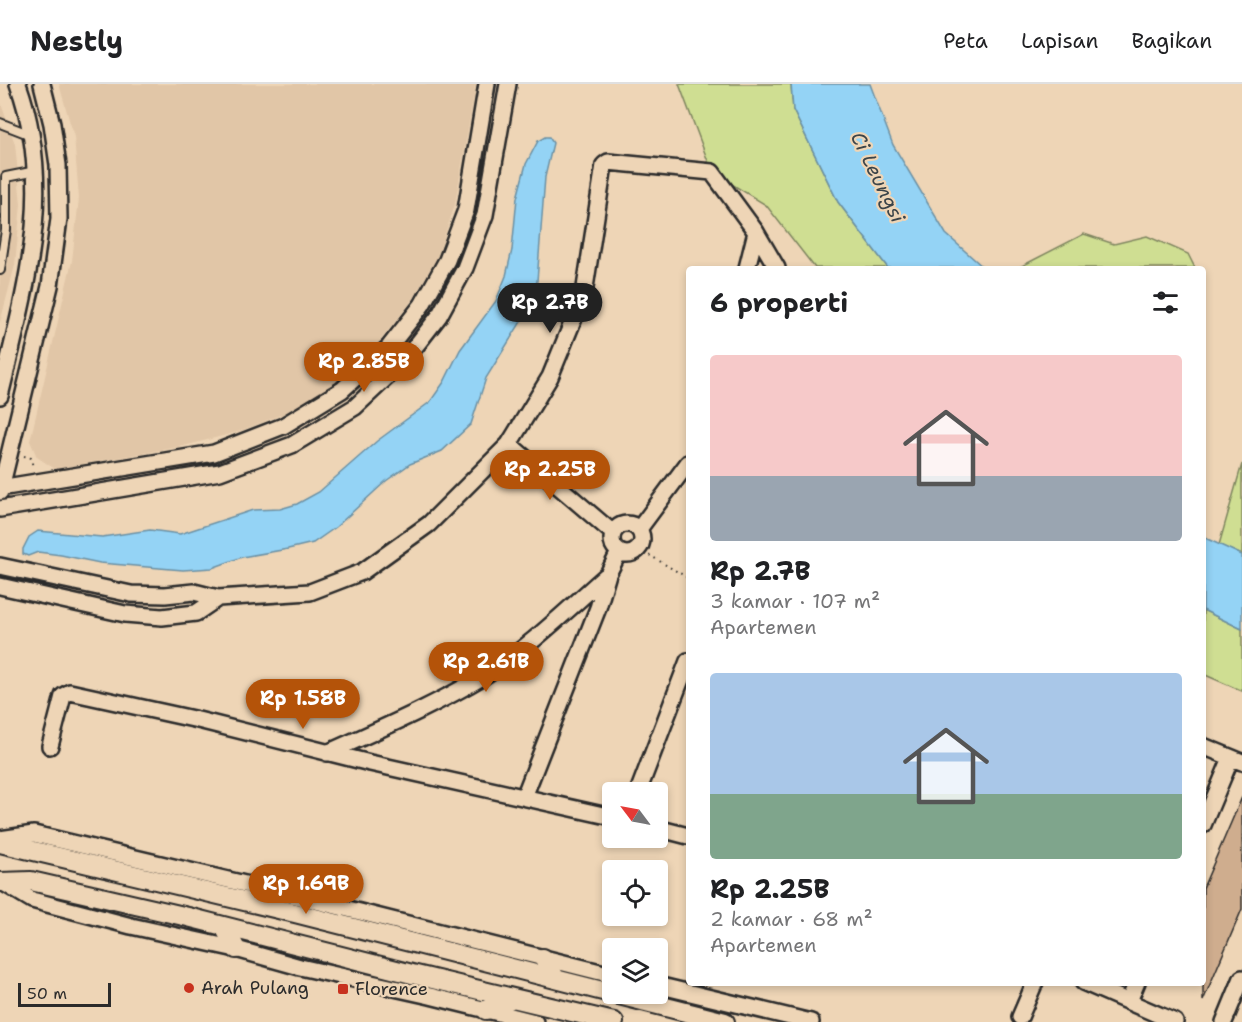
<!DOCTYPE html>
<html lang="id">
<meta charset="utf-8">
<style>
body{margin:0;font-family:"Shantell Sans",sans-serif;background:#f6f6f6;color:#202124;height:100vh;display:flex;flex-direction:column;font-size:22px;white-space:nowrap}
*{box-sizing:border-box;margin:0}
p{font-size:20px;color:#757577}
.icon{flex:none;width:33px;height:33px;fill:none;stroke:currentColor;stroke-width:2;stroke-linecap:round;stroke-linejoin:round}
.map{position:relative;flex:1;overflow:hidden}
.panel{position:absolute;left:686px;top:182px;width:520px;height:720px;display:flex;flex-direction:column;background:#fff;border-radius:6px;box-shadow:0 3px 9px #0003}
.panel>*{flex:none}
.needle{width:39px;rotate:302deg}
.fabs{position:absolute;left:602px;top:698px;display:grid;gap:12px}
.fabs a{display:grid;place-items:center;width:66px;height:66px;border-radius:6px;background:#fff;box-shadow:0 3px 9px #0003;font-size:30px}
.scale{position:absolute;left:18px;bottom:15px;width:93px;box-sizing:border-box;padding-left:6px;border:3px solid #2b2b2b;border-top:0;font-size:16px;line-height:21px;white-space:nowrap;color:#2b2b2b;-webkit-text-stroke:4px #eed5b6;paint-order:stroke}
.price{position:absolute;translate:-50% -51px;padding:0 14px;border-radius:21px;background:#b45309;color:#fff;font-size:20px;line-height:39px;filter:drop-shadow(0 2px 3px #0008)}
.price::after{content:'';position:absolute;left:50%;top:36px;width:18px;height:14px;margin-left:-9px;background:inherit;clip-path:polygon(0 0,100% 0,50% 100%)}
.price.on{background:#222;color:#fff}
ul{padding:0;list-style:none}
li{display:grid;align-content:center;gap:12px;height:318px;padding:0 24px}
li span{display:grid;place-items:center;height:186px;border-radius:6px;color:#555}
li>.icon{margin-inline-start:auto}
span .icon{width:108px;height:108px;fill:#fffc;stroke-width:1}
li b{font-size:26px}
h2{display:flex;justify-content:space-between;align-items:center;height:72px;padding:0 24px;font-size:26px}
header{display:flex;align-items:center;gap:36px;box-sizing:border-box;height:84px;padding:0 30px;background:#fff;border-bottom:2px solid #e0e0e0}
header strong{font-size:28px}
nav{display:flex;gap:33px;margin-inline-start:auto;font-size:21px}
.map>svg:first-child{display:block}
.built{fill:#e1c6a7}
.green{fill:#cfde92;stroke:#7d845e;stroke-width:1.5}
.water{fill:#94d3f5;stroke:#6a90a4;stroke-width:1.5}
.building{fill:#cfad8e;stroke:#2b2b2b;stroke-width:1.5}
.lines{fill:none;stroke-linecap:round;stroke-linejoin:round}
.service-casing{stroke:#2b2b2b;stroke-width:12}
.minor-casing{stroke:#2b2b2b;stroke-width:20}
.tertiary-casing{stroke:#2b2b2b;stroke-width:22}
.path{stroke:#2b2b2b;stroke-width:2;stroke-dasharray:1.5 4.5;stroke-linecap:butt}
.service{stroke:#eed5b6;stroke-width:8}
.minor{stroke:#eed5b6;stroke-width:15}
.tertiary{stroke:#eed5b6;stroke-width:18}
.poi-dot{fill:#c8321e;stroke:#eed5b6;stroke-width:2}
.labels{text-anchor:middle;stroke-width:4.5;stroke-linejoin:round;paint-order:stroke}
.poi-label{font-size:18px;fill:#2b2b2b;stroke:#eed5b6;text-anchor:start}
.water-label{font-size:20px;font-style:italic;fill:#3b4449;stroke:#eed5b6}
</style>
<header>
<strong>Nestly</strong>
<nav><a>Peta</a><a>Lapisan</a><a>Bagikan</a></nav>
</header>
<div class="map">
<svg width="1242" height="938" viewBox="0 0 1242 938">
<rect width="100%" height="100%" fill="#eed5b6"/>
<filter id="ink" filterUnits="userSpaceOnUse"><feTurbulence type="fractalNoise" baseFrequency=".0167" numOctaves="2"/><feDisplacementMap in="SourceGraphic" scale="12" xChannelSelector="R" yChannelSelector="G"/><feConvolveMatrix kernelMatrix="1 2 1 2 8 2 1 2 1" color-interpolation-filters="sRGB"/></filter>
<g filter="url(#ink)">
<!-- built -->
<path class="built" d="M59 0H476L455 121 438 171 414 214 379 258 334 300 288 328 238 348 180 363 55 385 37 373 30 357 72 177 79 114 74 53Z
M0 17 15 60 21 120 15 181 0 239Z"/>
<!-- green -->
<path class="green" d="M679 0H791L793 26 838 118 888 184H815L766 121 712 88Z
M1084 150 1114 160 1147 152 1188 170 1195 184H1018Z
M1242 380V471L1219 461Z
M1203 526 1242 545V607L1203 590Z"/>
<!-- water -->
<path class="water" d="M791 0H870L893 61 946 150 984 184H888L838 118 793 26Z
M545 53H549L553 59 545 93 537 197 524 233 486 294 471 340 442 367 410 380 386 397 336 443 313 459 288 465 242 473 212 484 183 486 100 479 61 471 38 468 28 472 23 470V465L29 453 38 447 102 453 150 446 180 450 253 426 280 425 297 420 319 408 377 357 430 318 444 298 460 266 496 217 506 192 512 166 517 114 526 80 538 57Z
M1203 453 1242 471V545L1203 526Z"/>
<!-- building -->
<path class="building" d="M1242 713V825L1203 917V804Z"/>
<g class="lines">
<!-- service casing -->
<g class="service-casing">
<path id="service" d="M0 39 31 51
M0 186 6 146V93L36 87"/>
</g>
<!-- minor casing -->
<g class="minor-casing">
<path id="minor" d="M747 184 756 148
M0 312C25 207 56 106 18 0
M509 360 613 449
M0 404 214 369 283 342 342 306 389 263 422 221 447 176 466 126 487 0
M0 408 50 202 59 135 58 81 52 40 42 0
M0 425 220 388 292 361 355 323 404 277 439 232 465 184 485 131 508 0
M612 455a15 15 0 1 1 30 0a15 15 0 1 1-30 0Z
M639 445 688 379
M0 482 131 510 165 511 194 508 218 514 196 529 162 533 125 530 0 502
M218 514 310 508 362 488 429 440 509 360 550 293 584 210 604 81 608 78 712 88 756 148 777 184
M50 662 63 612 70 608 198 636 370 679 612 733
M1203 662 1242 678
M327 669C380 645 434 622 484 592 529 564 568 525 608 490
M638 708 688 577
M524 713 598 524 608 490 619 468
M1203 741 1231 674
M657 744 688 752
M0 755 34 750 304 814 612 891
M2 798 32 816 131 842 236 865 300 883 430 912 535 938
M1083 898 1175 938
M657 901 811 938
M1129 917 1137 898
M1020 933 1035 898
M1224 938 1242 894"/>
</g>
<!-- tertiary casing -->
<g class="tertiary-casing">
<path id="tertiary" d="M0 759 295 829 725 938
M0 798 31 797 188 833 416 891 614 938
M224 843 236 865
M543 874 556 895
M486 926 513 914"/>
</g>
<!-- path -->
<path class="path" d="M24 372 31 374 33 384
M639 465 688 494"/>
<!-- service -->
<use href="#service" class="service"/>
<!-- minor -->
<use href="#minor" class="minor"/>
<!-- tertiary -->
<use href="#tertiary" class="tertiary"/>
</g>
</g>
<!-- markers -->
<g class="poi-dot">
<circle cx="189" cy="904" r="6"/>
<rect x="337" y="899" width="12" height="12" rx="3"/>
</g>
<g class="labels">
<!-- poi labels -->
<g class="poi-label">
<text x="201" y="910">Arah Pulang</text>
<text x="355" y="911">Florence</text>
</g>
<!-- water labels -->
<g class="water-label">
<text transform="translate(878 93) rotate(64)" y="7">Ci Leungsi</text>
</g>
</g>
</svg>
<div class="fabs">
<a><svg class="needle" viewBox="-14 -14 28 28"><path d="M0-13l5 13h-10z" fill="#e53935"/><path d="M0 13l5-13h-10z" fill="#757577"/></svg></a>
<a><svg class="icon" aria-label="locate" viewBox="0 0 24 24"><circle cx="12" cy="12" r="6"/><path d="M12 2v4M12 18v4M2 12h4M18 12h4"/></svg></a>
<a><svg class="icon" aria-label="layers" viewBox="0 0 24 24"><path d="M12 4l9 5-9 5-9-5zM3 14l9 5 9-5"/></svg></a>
</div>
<div class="scale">50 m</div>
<b class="price on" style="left:550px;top:250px">Rp 2.7B</b>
<b class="price" style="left:364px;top:309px">Rp 2.85B</b>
<b class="price" style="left:550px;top:417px">Rp 2.25B</b>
<b class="price" style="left:486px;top:609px">Rp 2.61B</b>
<b class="price" style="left:303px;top:646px">Rp 1.58B</b>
<b class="price" style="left:306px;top:831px">Rp 1.69B</b>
<section class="panel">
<h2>6 properti<svg class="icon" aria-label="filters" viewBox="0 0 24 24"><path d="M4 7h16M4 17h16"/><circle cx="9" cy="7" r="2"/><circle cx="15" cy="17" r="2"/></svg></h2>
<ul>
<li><span style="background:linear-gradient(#f6c9c9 65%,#9aa5b1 0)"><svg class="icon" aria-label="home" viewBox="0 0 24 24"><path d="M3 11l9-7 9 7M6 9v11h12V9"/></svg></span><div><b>Rp 2.7B</b><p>3 kamar · 107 m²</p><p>Apartemen</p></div></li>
<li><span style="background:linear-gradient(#a9c7e8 65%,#7fa58c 0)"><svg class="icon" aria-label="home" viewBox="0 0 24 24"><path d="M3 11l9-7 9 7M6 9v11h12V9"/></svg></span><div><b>Rp 2.25B</b><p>2 kamar · 68 m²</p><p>Apartemen</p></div></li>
</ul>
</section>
</div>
